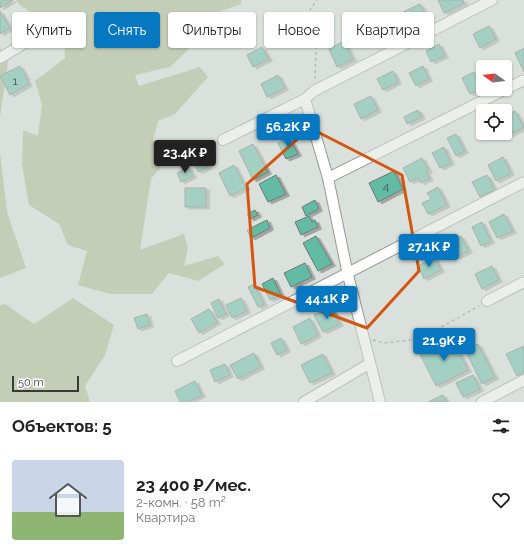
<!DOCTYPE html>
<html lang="ru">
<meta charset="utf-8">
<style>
body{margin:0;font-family:Raleway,sans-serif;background:#f6f6f6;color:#222;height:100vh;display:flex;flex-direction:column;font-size:15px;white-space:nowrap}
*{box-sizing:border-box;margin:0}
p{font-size:13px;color:#767676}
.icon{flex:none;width:22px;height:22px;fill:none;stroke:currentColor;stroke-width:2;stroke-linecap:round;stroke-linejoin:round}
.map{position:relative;height:402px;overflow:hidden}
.drawer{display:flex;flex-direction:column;background:#fff;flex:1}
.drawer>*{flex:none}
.guide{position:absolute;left:12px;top:12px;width:500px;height:36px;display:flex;gap:8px}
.needle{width:26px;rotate:285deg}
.fabs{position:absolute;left:476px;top:60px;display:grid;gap:8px}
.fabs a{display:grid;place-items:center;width:36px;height:36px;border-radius:4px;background:#fff;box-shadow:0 1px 3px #0004;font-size:20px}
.scale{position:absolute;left:12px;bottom:10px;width:67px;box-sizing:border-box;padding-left:4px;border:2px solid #373a38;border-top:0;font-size:11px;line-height:14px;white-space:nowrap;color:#373a38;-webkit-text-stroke:3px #fff;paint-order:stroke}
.price{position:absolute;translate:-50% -34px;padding:0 9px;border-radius:4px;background:#0677c1;color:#fff;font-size:13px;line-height:26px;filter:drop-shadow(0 1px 2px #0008)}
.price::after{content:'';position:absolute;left:50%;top:24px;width:12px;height:9px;margin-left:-6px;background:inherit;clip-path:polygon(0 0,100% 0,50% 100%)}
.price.active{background:#222;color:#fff}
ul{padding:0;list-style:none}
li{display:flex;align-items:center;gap:12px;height:100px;padding:0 12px}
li+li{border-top:1px solid #e0e0e0}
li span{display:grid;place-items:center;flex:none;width:112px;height:80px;border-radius:4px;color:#555}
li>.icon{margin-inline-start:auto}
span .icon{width:48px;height:48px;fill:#fffc;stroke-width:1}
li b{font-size:17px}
h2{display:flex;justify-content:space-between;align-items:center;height:48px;padding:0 12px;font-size:17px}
.tag{padding:0 14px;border-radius:4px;background:#fff;box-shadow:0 1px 3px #0004;font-size:14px;line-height:36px}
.tag.active{background:#0677c1;color:#fff}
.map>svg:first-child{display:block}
.green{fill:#a8b486}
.building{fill:#63bba4;stroke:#707775;filter:url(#shadow)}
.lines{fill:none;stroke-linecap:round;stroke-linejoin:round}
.street-casing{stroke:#939995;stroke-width:12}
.path{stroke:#898e8b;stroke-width:1.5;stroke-dasharray:3 3;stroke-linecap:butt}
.street{stroke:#fff;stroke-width:10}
.marked{fill:none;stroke:#d65610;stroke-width:3;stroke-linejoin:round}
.labels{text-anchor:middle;stroke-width:3;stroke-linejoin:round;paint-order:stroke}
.number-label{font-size:12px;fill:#425a53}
</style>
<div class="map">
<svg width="524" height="402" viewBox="0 0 524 402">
<defs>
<filter id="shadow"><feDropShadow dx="3.5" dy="2" stdDeviation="0" flood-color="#0004"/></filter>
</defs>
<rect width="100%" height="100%" fill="#dae1dc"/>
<!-- green -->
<path class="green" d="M16 0H241V4L170 29 189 49 170 67 135 75 139 86 200 67 208 77 175 114 158 121 153 140 167 159 151 179 140 250 184 234 188 248 184 266 218 256 225 264 198 281 169 273 152 294H110L78 285 87 251 68 245 59 224 29 205 22 164 23 130 38 136 42 104 35 81 65 58 64 33 21 6Z
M0 47 8 62 0 117Z
M0 152 7 212 26 268 0 278Z
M73 298 114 325 105 355 85 386 90 402H0V305L5 304 34 324Z"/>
<!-- building -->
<path class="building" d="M1 0H13L0 8Z
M438 0H463L464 3 444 13Z
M420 4 428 18 410 27 403 12Z
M0 11 10 28 0 34Z
M380 21 388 39 374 46 366 28Z
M489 26 496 39 480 48 473 34Z
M344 41 353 59 337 67 329 49Z
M439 44 445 56 431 62 426 51Z
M262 47 269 59 253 67 247 55Z
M524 48V72L515 53Z
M20 66 27 78 26 79 29 84 10 95 0 76Z
M423 66 429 79 416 86 409 73Z
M393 71 398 82 383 90 377 79Z
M474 72 482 88 470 94 462 78Z
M278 75 285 88 267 97 261 84Z
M371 96 378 110 361 119 354 104Z
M418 110 422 117 407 124 404 117Z
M515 111 524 127 509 135 505 128V116Z
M456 134 465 151 456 156 447 138Z
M289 137 298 154 286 159 278 143Z
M253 144 268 172 253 180 239 151Z
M444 147 451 163 440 168 432 153Z
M203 157 208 167 198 172 194 162Z
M503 157 511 173 496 181 488 165Z
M422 158 429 171 426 172 430 178 421 183 418 178 410 182 403 168Z
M234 165 246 188 230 196 219 173Z
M189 167 193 176 181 182 177 173Z
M394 171 403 189 378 202 369 183Z
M276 175 286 194 268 202 259 184Z
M487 175 495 190 480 197 472 182Z
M438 187 447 205 428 214 422 203 431 199 427 193Z
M185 188H206V207H185Z
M315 200 319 209 306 216 302 207Z
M255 210 258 215 250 219 247 214Z
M504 214 513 231 497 238 489 222Z
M309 216 312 222 315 220 318 227 301 235 295 222Z
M267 220 270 228 251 238 247 230Z
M482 222 491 241 481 246 472 227Z
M316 236 332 264 318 271 303 243Z
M461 236 469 251 456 257 449 243Z
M435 258 441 270 424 279 418 266Z
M305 263 312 277 291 287 284 273Z
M492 266 499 280 482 289 475 274Z
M273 278 281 295 270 300 262 284Z
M254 284 264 304 258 307 248 287Z
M241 298 247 311 232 318 226 305Z
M219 299 226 314 218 318 211 303Z
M331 307 340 324 323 332 314 315Z
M209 309 217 322 199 333 191 319Z
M147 314 150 325 138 329 134 318Z
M310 318 318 335 301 344 293 327Z
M281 338 287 350 277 355 271 343Z
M452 338 468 370 436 386 420 354Z
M478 344 495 377 482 384 465 350Z
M524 346V372L517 376 506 354Z
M254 353 261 367 238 379 230 365Z
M323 354 332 373 310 383 301 365Z
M225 364 230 375 215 382 210 370Z
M473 375 480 389 463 397 456 383Z
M195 381 202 395 188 402H180L175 391Z
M443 395 447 402H428Z"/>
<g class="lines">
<!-- street casing -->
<g class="street-casing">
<path id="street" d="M0 58 25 43
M305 99 328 178 348 275 380 402
M223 140 305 99 314 91 492 0
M328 178 524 80
M487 301 524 282
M177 361 524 182
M304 402 369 364
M482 402 524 380"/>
</g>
<!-- path -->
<path class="path" d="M315 79 316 44 305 17 317 0
M373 340 384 343 420 339 479 306"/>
<!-- street -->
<use href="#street" class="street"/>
</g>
<!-- marked area -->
<path d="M0 0H524V402H0ZM310 128 402 175 419 271 367 328 255 287 247 184Z" fill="#dae1dc" fill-opacity=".55" fill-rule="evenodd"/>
<path class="marked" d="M310 128 402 175 419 271 367 328 255 287 247 184Z"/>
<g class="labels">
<!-- number labels -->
<g class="number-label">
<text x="15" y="85">1</text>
<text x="386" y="190">4</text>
</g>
</g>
</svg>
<div class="fabs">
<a><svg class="needle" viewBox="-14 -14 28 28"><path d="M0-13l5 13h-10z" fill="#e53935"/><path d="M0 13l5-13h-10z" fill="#767676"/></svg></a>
<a><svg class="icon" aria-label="locate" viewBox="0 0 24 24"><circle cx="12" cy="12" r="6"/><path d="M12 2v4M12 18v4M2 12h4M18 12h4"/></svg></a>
</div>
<div class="scale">50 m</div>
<b class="price" style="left:288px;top:148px">56.2K ₽</b>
<b class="price active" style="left:185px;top:174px">23.4K ₽</b>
<b class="price" style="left:429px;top:268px">27.1K ₽</b>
<b class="price" style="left:327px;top:320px">44.1K ₽</b>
<b class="price" style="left:444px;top:362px">21.9K ₽</b>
<div class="guide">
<a class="tag">Купить</a>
<a class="tag active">Снять</a>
<a class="tag">Фильтры</a>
<a class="tag">Новое</a>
<a class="tag">Квартира</a>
</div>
</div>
<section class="drawer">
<h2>Объектов: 5<svg class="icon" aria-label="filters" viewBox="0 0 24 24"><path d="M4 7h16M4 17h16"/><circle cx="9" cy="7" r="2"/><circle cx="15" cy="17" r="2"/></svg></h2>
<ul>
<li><span style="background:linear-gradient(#c9d6e8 65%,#8fb573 0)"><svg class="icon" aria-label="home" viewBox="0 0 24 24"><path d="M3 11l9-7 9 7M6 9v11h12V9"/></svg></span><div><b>23 400 ₽/мес.</b><p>2-комн. · 58 m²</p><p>Квартира</p></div><svg class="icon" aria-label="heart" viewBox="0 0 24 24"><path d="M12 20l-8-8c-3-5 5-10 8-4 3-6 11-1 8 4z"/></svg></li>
</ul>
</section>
